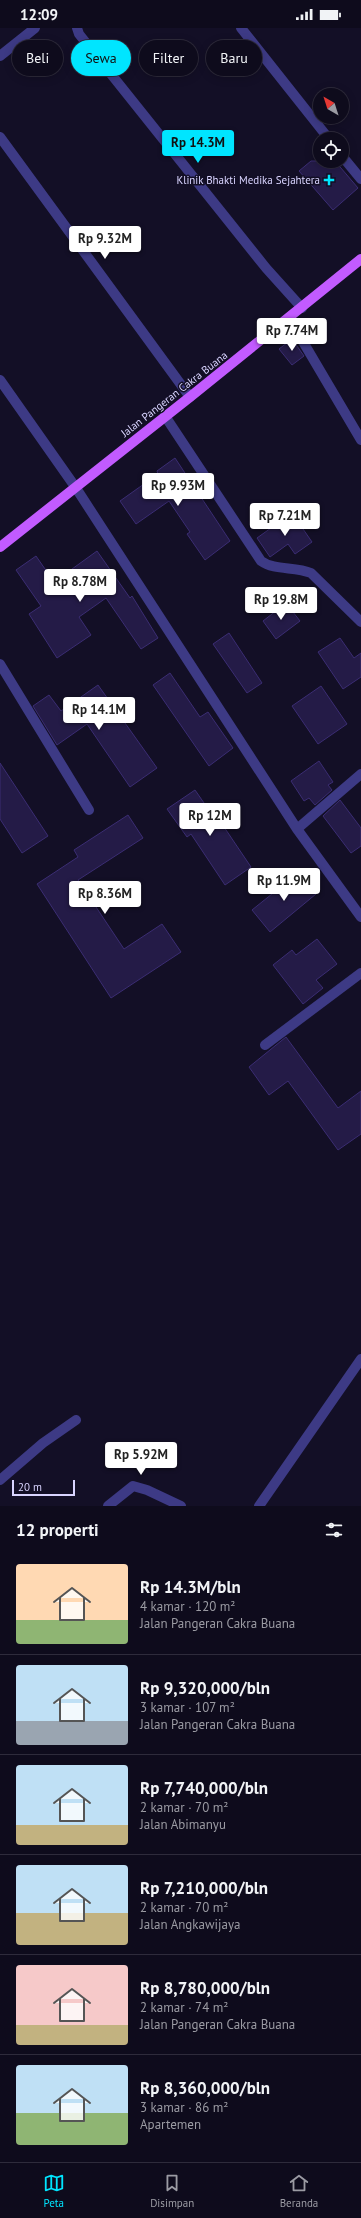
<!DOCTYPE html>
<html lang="id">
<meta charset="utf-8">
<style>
body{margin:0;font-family:"PT Sans",sans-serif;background:#171425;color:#f1f3f6;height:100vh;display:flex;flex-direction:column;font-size:15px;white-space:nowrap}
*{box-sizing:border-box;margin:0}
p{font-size:13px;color:#9b9ba3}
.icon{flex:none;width:22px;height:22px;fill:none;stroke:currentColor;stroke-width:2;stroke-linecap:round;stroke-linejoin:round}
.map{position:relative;height:1478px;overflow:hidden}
.panel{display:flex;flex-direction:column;background:#0e0b1c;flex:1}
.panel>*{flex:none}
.banner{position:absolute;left:12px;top:12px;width:337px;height:36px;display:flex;gap:8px}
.needle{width:26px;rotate:321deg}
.tools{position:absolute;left:313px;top:60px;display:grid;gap:8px}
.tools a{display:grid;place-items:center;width:36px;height:36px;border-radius:50%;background:#0e0b1c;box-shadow:0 2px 10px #0003,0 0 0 1px #2e2b3b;font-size:20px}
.scale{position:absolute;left:12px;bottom:10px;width:63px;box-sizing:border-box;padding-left:4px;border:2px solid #d9d4ff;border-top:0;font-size:11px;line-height:14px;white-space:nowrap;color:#d9d4ff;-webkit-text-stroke:3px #130f26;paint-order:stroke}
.price{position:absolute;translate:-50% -34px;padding:0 9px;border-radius:4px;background:#fff;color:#222;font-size:13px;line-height:26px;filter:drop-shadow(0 1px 2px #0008)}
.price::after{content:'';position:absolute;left:50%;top:24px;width:12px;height:9px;margin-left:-6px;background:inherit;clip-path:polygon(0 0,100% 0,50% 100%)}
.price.on{background:#00e5ff;color:#111}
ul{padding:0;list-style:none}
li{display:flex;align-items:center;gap:12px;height:100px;padding:0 16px}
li+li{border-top:1px solid #2e2b3b}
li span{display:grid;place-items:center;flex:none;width:112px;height:80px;border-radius:4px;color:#555}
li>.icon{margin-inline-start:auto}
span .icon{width:48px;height:48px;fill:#fffc;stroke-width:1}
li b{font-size:17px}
h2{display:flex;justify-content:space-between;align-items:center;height:48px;padding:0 16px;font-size:17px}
.chip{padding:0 14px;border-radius:18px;background:#0e0b1c;box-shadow:0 2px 10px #0003,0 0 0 1px #2e2b3b;font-size:14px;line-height:36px}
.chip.on{background:#00e5ff;color:#111}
.status{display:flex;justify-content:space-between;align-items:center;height:28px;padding:0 20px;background:#0e0b1c;direction:ltr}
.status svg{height:11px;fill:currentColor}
.tabs{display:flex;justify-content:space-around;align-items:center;height:56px;border-top:1px solid #2e2b3b;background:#0e0b1c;font-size:11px;color:#9b9ba3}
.tabs a{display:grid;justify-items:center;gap:2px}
.tabs .on{color:#00e5ff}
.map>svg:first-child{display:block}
.building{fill:#241b47;stroke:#3b2d73}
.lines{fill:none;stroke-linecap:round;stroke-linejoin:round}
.service{stroke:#3d3a85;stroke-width:10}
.minor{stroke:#3d3a85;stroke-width:10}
.primary{stroke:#c25bff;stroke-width:10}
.poi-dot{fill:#00e5ff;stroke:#130f26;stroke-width:1.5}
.labels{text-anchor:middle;stroke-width:3;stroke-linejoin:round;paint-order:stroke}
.poi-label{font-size:11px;fill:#d9d4ff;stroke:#130f26;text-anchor:end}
.street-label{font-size:11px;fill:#d9d4ff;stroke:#130f26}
</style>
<div class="status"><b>12:09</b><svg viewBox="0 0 49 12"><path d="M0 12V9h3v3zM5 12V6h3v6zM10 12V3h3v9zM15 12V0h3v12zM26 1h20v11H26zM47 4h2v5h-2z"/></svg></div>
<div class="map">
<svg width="361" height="1478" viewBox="0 0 361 1478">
<rect width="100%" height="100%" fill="#130f26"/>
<!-- building -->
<path class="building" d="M311 133H335L358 160 333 182 299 143Z
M292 311 304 328 292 337 279 321Z
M175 430 230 513 205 532 187 506 190 504 169 473 136 496 120 473 158 446 157 443Z
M292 485 312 514 295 526 288 516 270 529 257 510Z
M97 523 130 570 132 568 158 610 141 621 106 570 79 589 91 607 57 630 29 586 41 578 16 542 36 528 54 554Z
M286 575 300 593 276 611 263 593Z
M229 605 262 655 247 665 213 616Z
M340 610 354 630 361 625V649L343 661 318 624Z
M170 645 200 689 208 684 233 720 209 738 153 657Z
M98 657 157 740 130 759 87 696 57 717 33 678 49 667 61 683Z
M321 658 347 696 318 716 292 678Z
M319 733 333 754 328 757 332 762 315 777 309 770 304 773 291 753Z
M0 735 48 808 22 825 0 791Z
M195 762 220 798 222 796 251 839 225 857 191 806 187 809 167 781Z
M340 772 361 800V818L351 825 323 788Z
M128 787 143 810 78 852 124 921 162 896 181 924 111 970 37 856 78 829 74 822Z
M298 845 316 866 270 904 252 882Z
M317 911 337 936 316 952 323 960 303 976 273 937 292 922 296 927Z
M286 1009 338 1080 361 1063V1106L338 1122 288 1053 269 1067 249 1039Z"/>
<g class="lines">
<!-- service -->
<path class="service" d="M0 636 89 782"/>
<!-- minor -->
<path class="minor" d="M77 0 79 6 266 240 302 280
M241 0 329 111
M0 28 35 0
M0 109 190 369
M342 128 361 151
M289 290 361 412
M0 352 76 460 297 801 361 889
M165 388 261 533C275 543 295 538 311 545L361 594
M297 801 361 746
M265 1017 361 945
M0 1452 43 1415 76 1392
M108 1478 133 1458 147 1462 181 1478
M259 1478 361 1331"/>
<!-- primary -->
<path class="primary" d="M0 519 190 369 361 231"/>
</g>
<!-- markers -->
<path class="poi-dot" d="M327 146h4v4h4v4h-4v4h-4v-4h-4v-4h4z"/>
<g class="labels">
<!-- poi labels -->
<g class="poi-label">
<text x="320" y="156">Klinik Bhakti Medika Sejahtera</text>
</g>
<!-- street labels -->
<g class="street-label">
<text transform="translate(174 366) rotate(-38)" y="4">Jalan Pangeran Cakra Buana</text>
</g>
</g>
</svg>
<div class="tools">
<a><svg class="needle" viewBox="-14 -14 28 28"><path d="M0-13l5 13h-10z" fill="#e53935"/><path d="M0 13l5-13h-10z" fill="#9b9ba3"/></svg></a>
<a><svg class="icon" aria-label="locate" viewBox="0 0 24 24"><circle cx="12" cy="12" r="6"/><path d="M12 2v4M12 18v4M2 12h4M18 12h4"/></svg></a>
</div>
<div class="scale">20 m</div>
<b class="price on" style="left:198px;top:136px">Rp 14.3M</b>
<b class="price" style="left:105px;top:232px">Rp 9.32M</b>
<b class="price" style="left:292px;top:324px">Rp 7.74M</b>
<b class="price" style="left:178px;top:479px">Rp 9.93M</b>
<b class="price" style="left:285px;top:509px">Rp 7.21M</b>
<b class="price" style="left:80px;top:575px">Rp 8.78M</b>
<b class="price" style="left:281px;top:593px">Rp 19.8M</b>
<b class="price" style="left:99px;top:703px">Rp 14.1M</b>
<b class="price" style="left:210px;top:809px">Rp 12M</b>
<b class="price" style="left:284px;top:874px">Rp 11.9M</b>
<b class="price" style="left:105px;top:887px">Rp 8.36M</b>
<b class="price" style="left:141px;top:1448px">Rp 5.92M</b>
<div class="banner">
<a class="chip">Beli</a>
<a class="chip on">Sewa</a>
<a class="chip">Filter</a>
<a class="chip">Baru</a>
</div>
</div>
<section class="panel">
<h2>12 properti<svg class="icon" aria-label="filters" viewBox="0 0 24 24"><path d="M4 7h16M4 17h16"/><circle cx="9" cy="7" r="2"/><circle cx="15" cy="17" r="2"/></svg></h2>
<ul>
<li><span style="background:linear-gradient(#ffd9b3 70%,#8fb573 0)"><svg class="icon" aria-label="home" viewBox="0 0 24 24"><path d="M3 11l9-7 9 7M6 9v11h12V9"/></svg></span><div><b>Rp 14.3M/bln</b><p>4 kamar · 120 m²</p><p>Jalan Pangeran Cakra Buana</p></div></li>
<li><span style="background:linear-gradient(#bfe0f5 70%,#9aa5b1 0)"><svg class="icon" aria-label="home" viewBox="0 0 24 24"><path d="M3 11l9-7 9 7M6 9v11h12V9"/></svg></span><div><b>Rp 9,320,000/bln</b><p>3 kamar · 107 m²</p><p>Jalan Pangeran Cakra Buana</p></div></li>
<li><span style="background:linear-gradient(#bfe0f5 75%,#c2b280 0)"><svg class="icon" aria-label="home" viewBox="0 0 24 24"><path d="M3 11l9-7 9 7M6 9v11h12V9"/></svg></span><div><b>Rp 7,740,000/bln</b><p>2 kamar · 70 m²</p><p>Jalan Abimanyu</p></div></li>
<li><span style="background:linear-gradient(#bfe0f5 60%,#c2b280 0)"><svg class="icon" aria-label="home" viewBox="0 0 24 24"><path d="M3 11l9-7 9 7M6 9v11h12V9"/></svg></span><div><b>Rp 7,210,000/bln</b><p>2 kamar · 70 m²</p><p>Jalan Angkawijaya</p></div></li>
<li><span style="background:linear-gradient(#f6c9c9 75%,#c2b280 0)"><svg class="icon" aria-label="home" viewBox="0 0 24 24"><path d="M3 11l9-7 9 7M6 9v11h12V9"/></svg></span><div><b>Rp 8,780,000/bln</b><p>2 kamar · 74 m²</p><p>Jalan Pangeran Cakra Buana</p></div></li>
<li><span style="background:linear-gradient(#bfe0f5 60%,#8fb573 0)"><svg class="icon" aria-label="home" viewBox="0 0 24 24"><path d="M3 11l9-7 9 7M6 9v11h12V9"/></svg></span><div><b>Rp 8,360,000/bln</b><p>3 kamar · 86 m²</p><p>Apartemen</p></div></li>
</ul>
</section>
<nav class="tabs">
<a class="on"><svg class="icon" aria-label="map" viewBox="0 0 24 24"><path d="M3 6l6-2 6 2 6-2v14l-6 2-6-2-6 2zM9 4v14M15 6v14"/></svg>Peta</a>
<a><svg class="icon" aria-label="saved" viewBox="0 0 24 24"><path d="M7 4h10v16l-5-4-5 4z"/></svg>Disimpan</a>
<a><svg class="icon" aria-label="home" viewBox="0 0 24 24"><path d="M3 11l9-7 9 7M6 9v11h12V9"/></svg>Beranda</a>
</nav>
